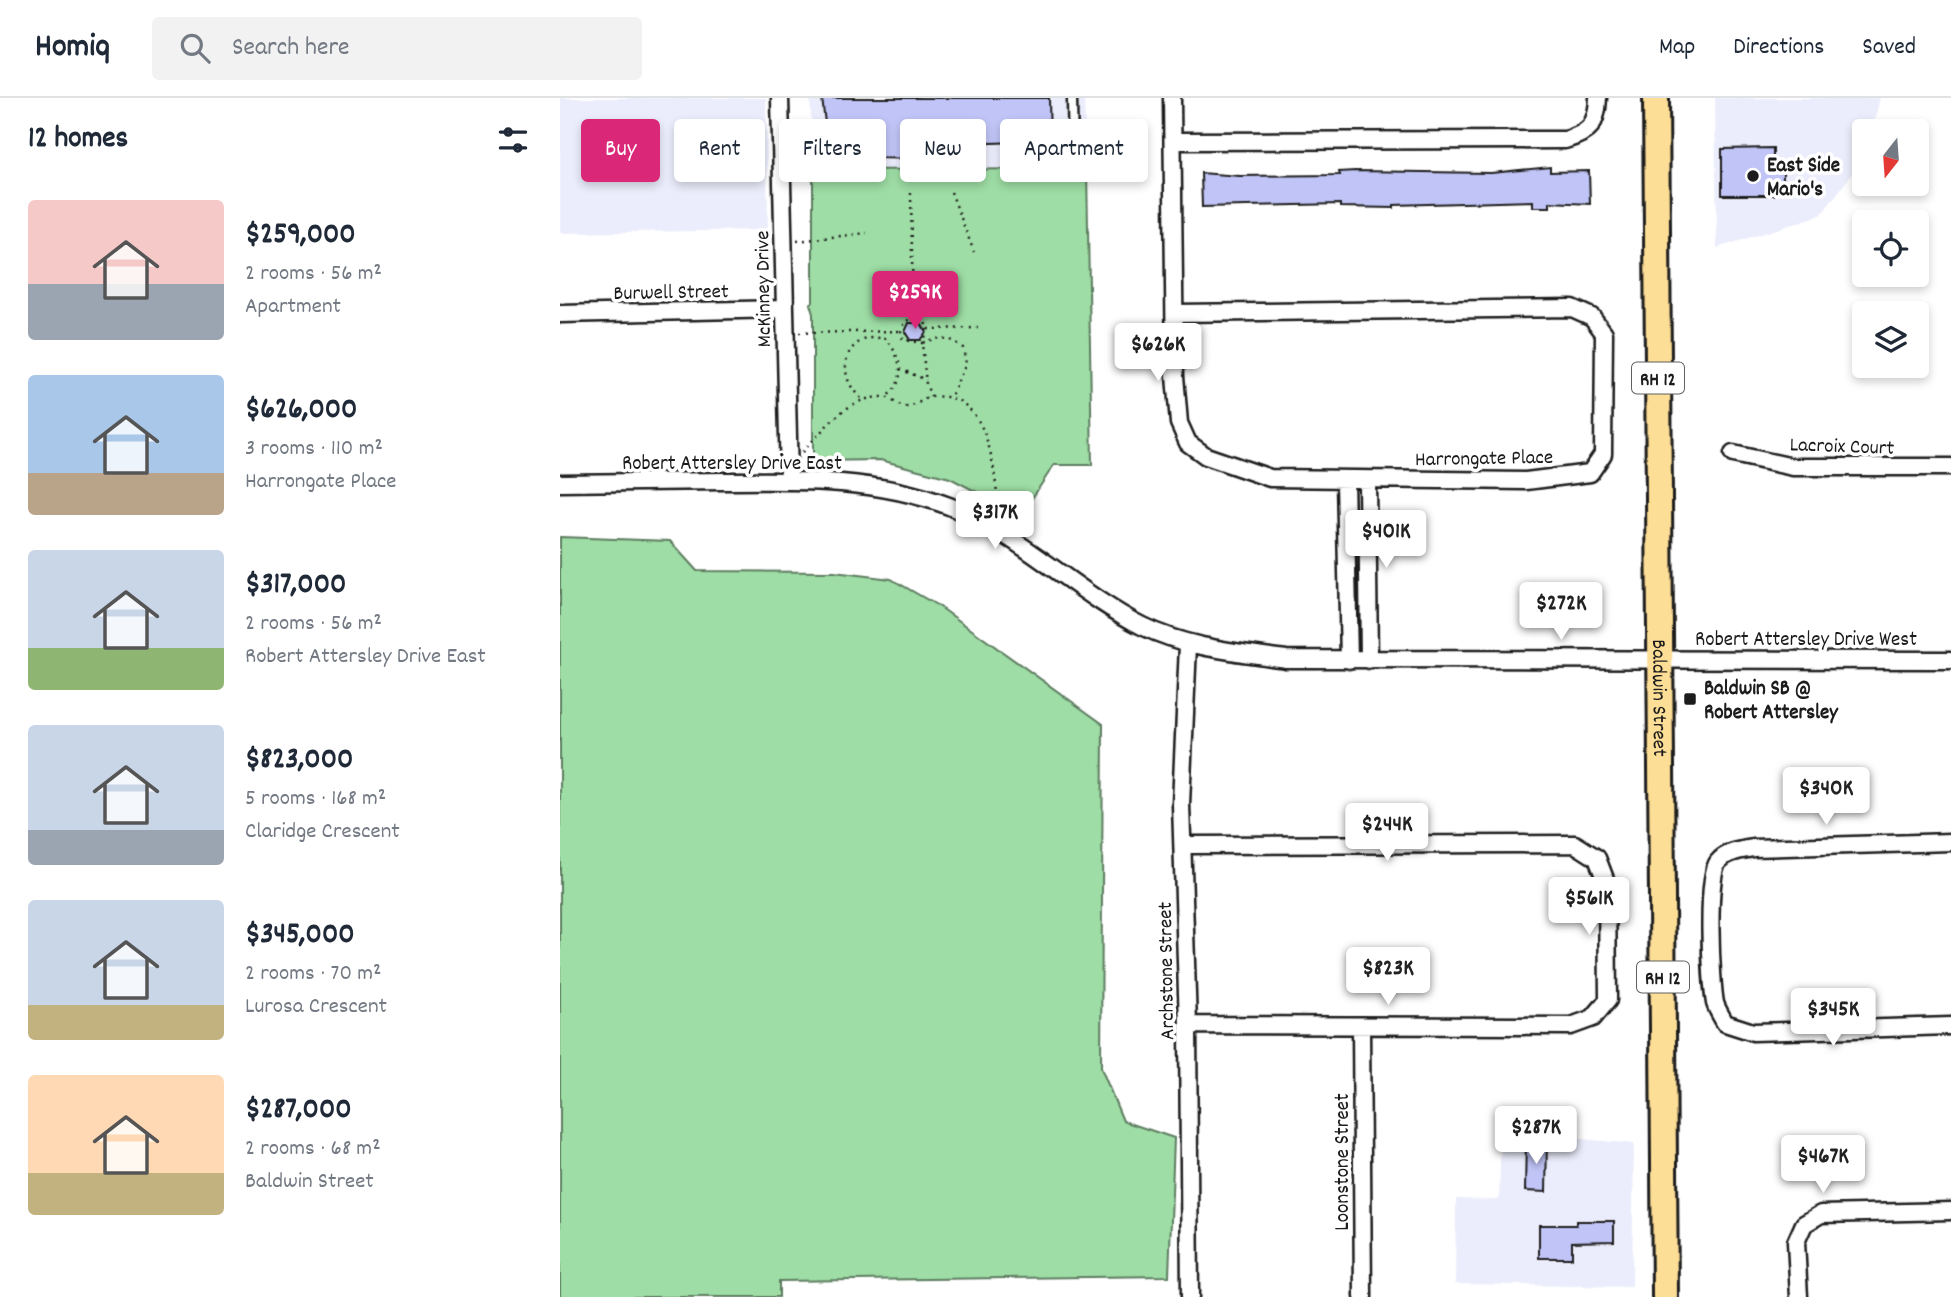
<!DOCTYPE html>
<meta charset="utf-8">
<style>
body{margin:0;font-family:Dekko,sans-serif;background:#f2f2f3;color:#1f2937;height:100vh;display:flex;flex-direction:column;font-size:26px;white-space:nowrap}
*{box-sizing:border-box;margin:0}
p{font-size:23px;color:#747a83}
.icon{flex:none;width:38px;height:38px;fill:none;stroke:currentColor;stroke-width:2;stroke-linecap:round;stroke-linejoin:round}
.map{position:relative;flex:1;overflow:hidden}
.sheet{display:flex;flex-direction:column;background:#fff;width:560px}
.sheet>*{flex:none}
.guide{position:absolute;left:21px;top:21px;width:665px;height:63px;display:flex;gap:14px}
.needle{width:46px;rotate:197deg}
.fabs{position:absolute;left:1292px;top:21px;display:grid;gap:14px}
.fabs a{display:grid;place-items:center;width:77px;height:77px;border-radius:7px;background:#fff;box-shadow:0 4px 10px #0003;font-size:35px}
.price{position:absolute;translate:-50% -60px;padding:0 16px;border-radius:7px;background:#fff;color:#222;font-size:23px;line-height:46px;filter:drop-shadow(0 2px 4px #0008)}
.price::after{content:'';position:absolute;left:50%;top:42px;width:21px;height:16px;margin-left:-10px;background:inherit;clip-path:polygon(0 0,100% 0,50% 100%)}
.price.active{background:#db2777;color:#fff}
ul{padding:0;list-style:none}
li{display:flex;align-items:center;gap:21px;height:175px;padding:0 28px}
li span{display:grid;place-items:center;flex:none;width:196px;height:140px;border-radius:7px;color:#555}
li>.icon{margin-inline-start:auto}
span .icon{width:84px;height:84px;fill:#fffc;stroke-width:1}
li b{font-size:30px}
h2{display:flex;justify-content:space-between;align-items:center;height:84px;padding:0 28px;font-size:30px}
.tag{padding:0 24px;border-radius:7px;background:#fff;box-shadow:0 4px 10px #0003;font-size:24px;line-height:63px}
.tag.active{background:#db2777;color:#fff}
header{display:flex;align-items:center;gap:42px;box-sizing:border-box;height:98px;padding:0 35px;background:#fff;border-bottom:2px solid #e0e1e3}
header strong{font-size:33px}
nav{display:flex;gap:38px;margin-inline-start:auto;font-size:24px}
.search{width:490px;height:63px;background:#f2f2f3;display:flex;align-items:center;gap:18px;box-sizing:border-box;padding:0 24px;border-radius:7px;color:#747a83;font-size:26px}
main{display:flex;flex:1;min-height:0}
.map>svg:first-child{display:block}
.built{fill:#ecedfc}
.green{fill:#9edda5;stroke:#5d7c60;stroke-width:2}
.building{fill:#c0c4f6;stroke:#1c1c1c;stroke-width:2}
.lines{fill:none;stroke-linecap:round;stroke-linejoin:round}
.service-casing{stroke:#1c1c1c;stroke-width:13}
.minor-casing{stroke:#1c1c1c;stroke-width:21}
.primary-casing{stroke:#1c1c1c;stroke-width:30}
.path{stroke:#1c1c1c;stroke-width:2.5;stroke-dasharray:2 5;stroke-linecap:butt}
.service{stroke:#fff;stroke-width:8}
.minor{stroke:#fff;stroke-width:16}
.primary{stroke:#fdde96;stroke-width:24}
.poi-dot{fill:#1c1c1c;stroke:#fff;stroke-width:2.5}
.labels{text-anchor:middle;stroke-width:7;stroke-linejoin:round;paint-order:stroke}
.shield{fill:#fff;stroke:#606060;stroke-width:2}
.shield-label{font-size:19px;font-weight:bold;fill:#1c1c1c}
.poi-label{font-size:21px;font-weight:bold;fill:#1c1c1c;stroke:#fff;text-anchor:start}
.street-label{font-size:21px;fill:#1c1c1c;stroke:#fff}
</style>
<header>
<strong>Homiq</strong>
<div class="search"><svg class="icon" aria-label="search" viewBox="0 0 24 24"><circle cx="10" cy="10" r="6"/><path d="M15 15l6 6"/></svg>Search here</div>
<nav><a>Map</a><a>Directions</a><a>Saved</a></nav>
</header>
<main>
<section class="sheet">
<h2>12 homes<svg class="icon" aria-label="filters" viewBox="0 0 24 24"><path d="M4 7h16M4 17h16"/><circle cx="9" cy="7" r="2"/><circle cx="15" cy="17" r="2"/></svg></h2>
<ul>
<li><span style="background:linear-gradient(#f6c9c9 60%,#9aa5b1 0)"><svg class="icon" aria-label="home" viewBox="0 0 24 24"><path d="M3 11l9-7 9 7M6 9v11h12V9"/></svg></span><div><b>$259,000</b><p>2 rooms · 56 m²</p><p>Apartment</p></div></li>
<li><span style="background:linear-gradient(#a9c7e8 70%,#b9a48a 0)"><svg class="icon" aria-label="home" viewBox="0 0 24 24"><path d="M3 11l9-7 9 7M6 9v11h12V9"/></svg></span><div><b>$626,000</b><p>3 rooms · 110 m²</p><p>Harrongate Place</p></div></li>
<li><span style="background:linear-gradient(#c9d6e8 70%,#8fb573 0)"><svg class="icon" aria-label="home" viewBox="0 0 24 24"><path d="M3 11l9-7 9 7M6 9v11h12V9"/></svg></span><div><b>$317,000</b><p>2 rooms · 56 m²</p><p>Robert Attersley Drive East</p></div></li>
<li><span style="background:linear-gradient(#c9d6e8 75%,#9aa5b1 0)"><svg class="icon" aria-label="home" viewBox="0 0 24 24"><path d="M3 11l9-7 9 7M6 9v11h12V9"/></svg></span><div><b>$823,000</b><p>5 rooms · 168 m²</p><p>Claridge Crescent</p></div></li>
<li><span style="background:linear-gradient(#c9d6e8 75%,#c2b280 0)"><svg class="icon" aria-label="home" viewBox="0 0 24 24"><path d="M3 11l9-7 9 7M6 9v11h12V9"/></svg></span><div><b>$345,000</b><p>2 rooms · 70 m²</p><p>Lurosa Crescent</p></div></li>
<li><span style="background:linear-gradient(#ffd9b3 70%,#c2b280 0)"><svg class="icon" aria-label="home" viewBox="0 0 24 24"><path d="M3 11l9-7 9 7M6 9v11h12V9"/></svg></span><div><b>$287,000</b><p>2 rooms · 68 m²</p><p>Baldwin Street</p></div></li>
</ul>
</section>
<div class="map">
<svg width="1391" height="1199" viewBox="0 0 1391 1199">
<rect width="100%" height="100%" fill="#fff"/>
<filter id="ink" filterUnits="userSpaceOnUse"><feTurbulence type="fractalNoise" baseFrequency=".0143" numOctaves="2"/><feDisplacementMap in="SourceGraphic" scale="14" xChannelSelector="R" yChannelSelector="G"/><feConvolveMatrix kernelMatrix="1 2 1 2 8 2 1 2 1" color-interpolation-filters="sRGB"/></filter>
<g filter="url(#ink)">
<!-- built -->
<path class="built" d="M0 0H206L208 132 0 135Z
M250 0H524L527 71 253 72Z
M1155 0H1320L1312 33H1304V60L1261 117 1157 150Z
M941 1033 1074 1046 1072 1189 895 1186 896 1101 939 1102Z"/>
<!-- green -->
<path class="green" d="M527 71 532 367H494L461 417 390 380 320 362 253 363V216L250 206 253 204V72Z
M0 439 110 443 137 473 274 474 331 481 380 509 543 626 541 970 563 1023 614 1040 609 1178 219 1183V1199H0Z"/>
<!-- building -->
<path class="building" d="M262 0H489L490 43 404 46V62L317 60V48L268 51Z
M1213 50V69H1223V87H1214V97H1162V51Z
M990 69V74L1029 73 1030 106 990 104V109H973V103L834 107V110L780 109V106L642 109 641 75 680 78 780 77 779 74 795 73 931 75Z
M349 225H361L366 234 360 242H350L345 234Z
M966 1041 987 1042 986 1094 965 1093Z
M1016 1123H1054V1143L1012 1144V1160H979V1127H1016Z"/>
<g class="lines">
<!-- service casing -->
<g class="service-casing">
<path id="service" d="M512 0 513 58"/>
</g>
<!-- minor casing -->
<g class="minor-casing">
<path id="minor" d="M220 0 229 382
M612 0 615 278 619 325 628 345 646 358 710 380 966 383 1030 375 1043 356 1044 235 1032 219 1012 210 615 215
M613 43 1005 42C1030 35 1037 26 1038 0
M0 216 223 211
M1173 356 1233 369H1391
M785 382 789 562
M807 382 809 562
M0 385C55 384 109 384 164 383 240 382 316 380 389 408 460 436 515 494 582 528 627 550 677 554 726 561L1391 562
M628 547 621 706 628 927 630 1199
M1391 744 1193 750C1181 752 1166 754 1158 764 1146 778 1151 884 1155 905 1157 912 1162 919 1165 925L1193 934 1391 928
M623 747 1015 746 1037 760 1047 786 1048 902 1033 920 1011 928 628 927
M801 928 803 1199
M1239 1199 1236 1144 1244 1126 1261 1116 1391 1113"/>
</g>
<!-- primary casing -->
<g class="primary-casing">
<g id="primary">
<path id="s1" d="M1096 0 1105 1199"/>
</g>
</g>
<!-- path -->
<path class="path" d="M391 94 414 154
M351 95 353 219
M237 143 307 135
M367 231 362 245 343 242 341 233 345 225 353 219 365 223 367 231 418 230
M239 235 341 233
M340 271 366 282
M371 299 366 286 362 245C380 238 387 238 403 250L406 266 391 298
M301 300C273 276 285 232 327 241 341 261 348 282 326 299
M242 354C267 329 286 299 323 299 332 299 338 310 347 309 356 308 363 300 372 299 430 291 435 375 439 415"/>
<!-- service -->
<use href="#service" class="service"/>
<!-- minor -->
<use href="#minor" class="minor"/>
<!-- primary -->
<use href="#primary" class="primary"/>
</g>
</g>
<!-- markers -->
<g class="poi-dot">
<circle cx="1193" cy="78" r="7"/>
<rect x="1123" y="594" width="14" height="14" rx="3.5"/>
</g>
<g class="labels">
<!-- shield labels -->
<g class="shield">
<rect x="1072" y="264.5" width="52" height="31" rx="5"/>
<rect x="1077" y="863.5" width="52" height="31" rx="5"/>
</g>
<g class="shield-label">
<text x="1098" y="287">RH 12</text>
<text x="1103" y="886">RH 12</text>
</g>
<!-- poi labels -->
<g class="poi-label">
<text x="1207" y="73">East Side<tspan x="1207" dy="24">Mario's</tspan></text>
<text x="1144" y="596">Baldwin SB @<tspan x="1144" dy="24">Robert Attersley</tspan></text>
</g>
<!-- street labels -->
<g class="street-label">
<text transform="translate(202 191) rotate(-91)" y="7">McKinney Drive</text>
<text transform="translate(111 193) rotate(-1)" y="7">Burwell Street</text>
<text transform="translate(1282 347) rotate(2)" y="7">Lacroix Court</text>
<text transform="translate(924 359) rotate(-1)" y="7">Harrongate Place</text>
<text x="172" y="371">Robert Attersley Drive East</text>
<text x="1246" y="547">Robert Attersley Drive West</text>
<text dy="7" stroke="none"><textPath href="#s1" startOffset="600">Baldwin Street</textPath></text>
<text transform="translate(605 873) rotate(-91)" y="7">Archstone Street</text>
<text transform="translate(781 1064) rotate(-90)" y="7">Loonstone Street</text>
</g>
</g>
</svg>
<div class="fabs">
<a><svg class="needle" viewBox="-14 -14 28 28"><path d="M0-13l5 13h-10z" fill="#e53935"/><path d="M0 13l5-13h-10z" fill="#747a83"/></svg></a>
<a><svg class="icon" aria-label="locate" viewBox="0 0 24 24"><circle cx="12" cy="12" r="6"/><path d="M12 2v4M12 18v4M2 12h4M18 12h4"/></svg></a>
<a><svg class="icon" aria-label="layers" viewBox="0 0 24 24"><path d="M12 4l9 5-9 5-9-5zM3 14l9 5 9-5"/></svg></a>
</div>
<b class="price active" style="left:355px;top:233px">$259K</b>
<b class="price" style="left:598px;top:285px">$626K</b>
<b class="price" style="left:435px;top:453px">$317K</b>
<b class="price" style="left:826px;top:472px">$401K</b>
<b class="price" style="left:1001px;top:544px">$272K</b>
<b class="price" style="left:1266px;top:729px">$340K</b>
<b class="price" style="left:827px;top:765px">$244K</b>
<b class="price" style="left:1029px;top:839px">$561K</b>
<b class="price" style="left:828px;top:909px">$823K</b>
<b class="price" style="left:1273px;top:950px">$345K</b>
<b class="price" style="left:976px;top:1068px">$287K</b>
<b class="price" style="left:1263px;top:1097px">$467K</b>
<div class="guide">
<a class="tag active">Buy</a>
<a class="tag">Rent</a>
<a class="tag">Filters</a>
<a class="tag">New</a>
<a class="tag">Apartment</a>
</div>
</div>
</main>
